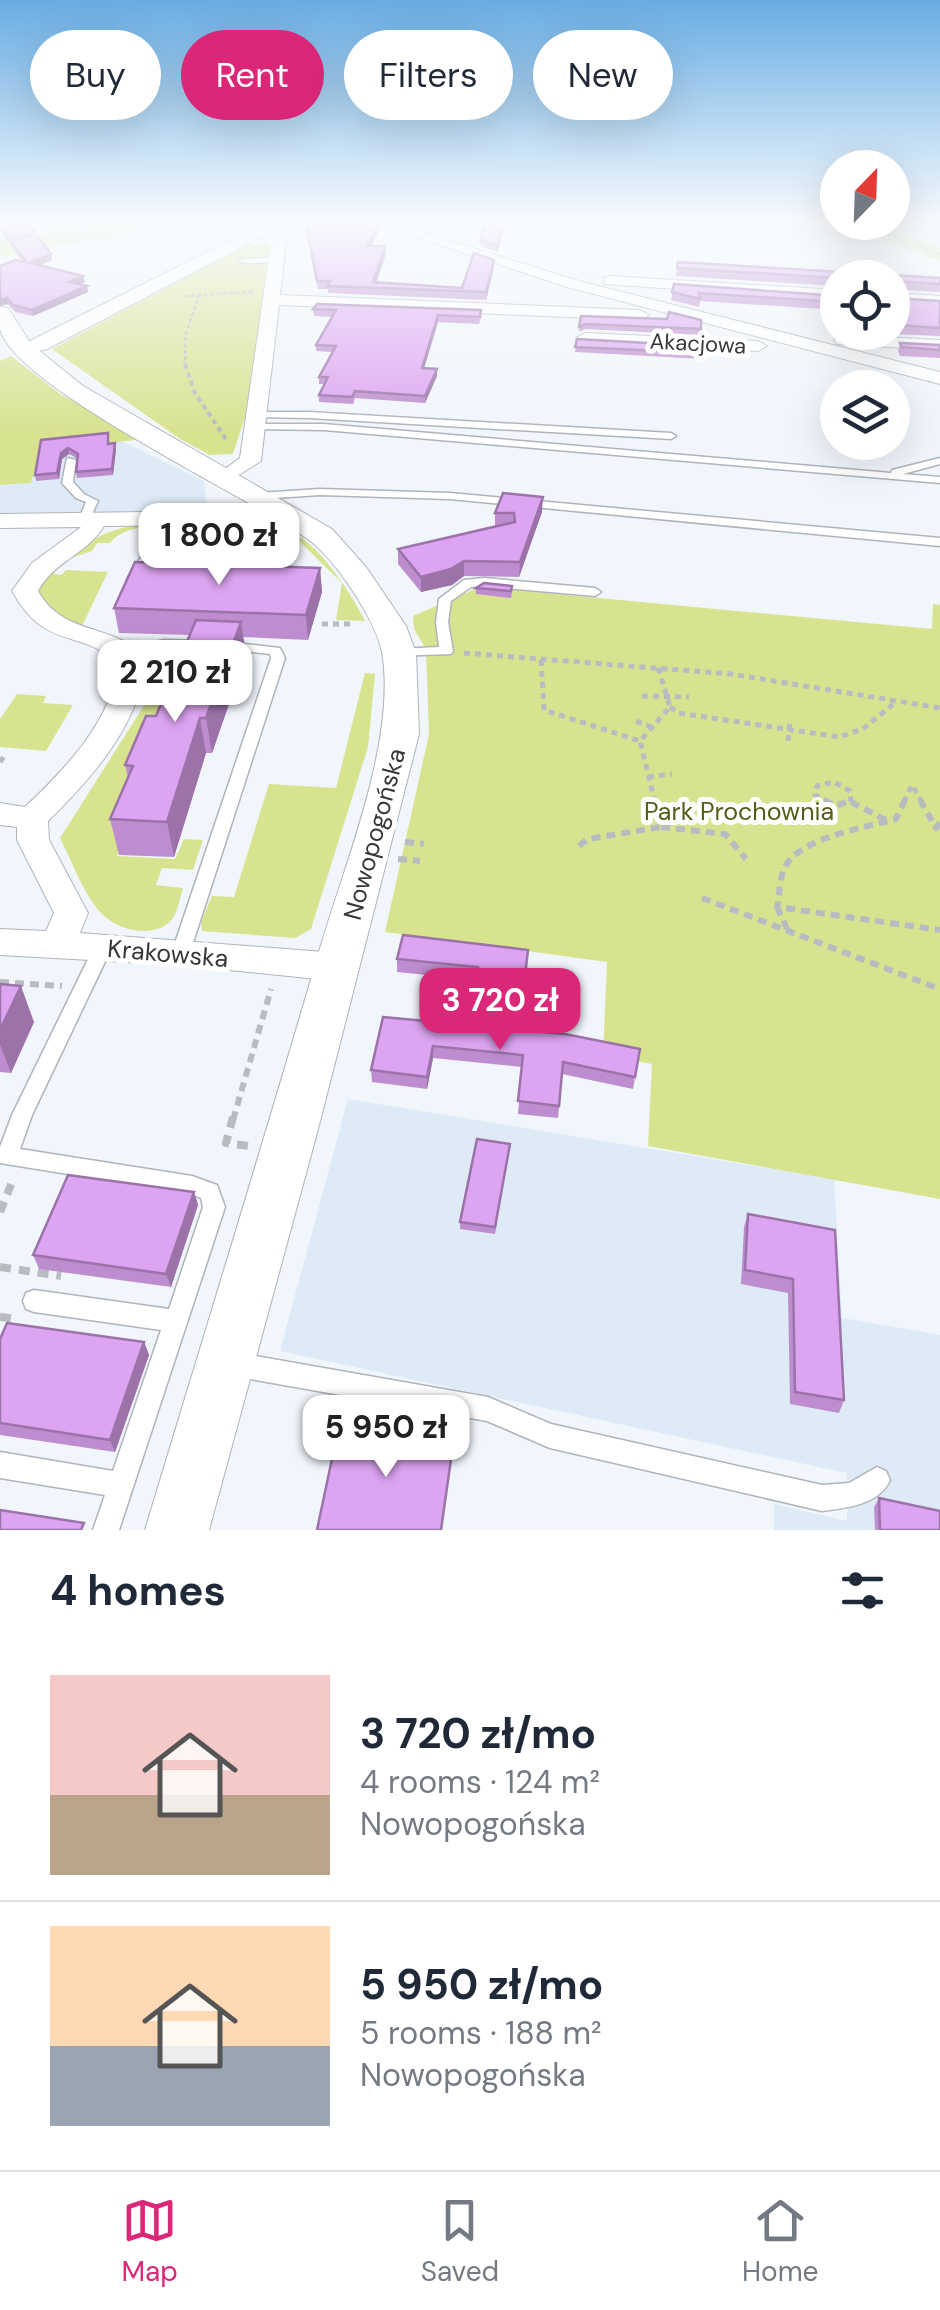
<!DOCTYPE html>
<meta charset="utf-8">
<style>
body{margin:0;font-family:"DM Sans",sans-serif;background:#f2f2f3;color:#1f2937;height:100vh;display:flex;flex-direction:column;font-size:38px;white-space:nowrap}
*{box-sizing:border-box;margin:0}
p{font-size:32px;color:#747a83}
.icon{flex:none;width:55px;height:55px;fill:none;stroke:currentColor;stroke-width:2;stroke-linecap:round;stroke-linejoin:round}
.map{position:relative;height:1530px;overflow:hidden}
.drawer{display:flex;flex-direction:column;background:#fff;flex:1}
.drawer>*{flex:none}
.hud{position:absolute;left:30px;top:30px;width:880px;height:90px;display:flex;gap:20px}
.needle{width:65px;rotate:23deg}
.fabs{position:absolute;left:820px;top:150px;display:grid;gap:20px}
.fabs a{display:grid;place-items:center;width:90px;height:90px;border-radius:50%;background:#fff;box-shadow:0 10px 40px #0002;font-size:50px}
.price{position:absolute;translate:-50% -85px;padding:0 22px;border-radius:20px;background:#fff;color:#222;font-size:32px;line-height:65px;filter:drop-shadow(0 2px 5px #0008)}
.price::after{content:'';position:absolute;left:50%;top:60px;width:30px;height:22px;margin-left:-15px;background:inherit;clip-path:polygon(0 0,100% 0,50% 100%)}
.price.on{background:#db2777;color:#fff}
ul{padding:0;list-style:none}
li{display:flex;align-items:center;gap:30px;height:250px;padding:0 50px}
li+li{border-top:2px solid #e0e1e3}
li span{display:grid;place-items:center;flex:none;width:280px;height:200px;border-radius:0px;color:#555}
li>.icon{margin-inline-start:auto}
span .icon{width:120px;height:120px;fill:#fffc;stroke-width:1}
li b{font-size:42px}
h2{display:flex;justify-content:space-between;align-items:center;height:120px;padding:0 50px;font-size:42px}
.pill{padding:0 35px;border-radius:45px;background:#fff;box-shadow:0 10px 40px #0002;font-size:35px;line-height:90px}
.pill.on{background:#db2777;color:#fff}
.menu{display:flex;justify-content:space-around;align-items:center;height:140px;border-top:2px solid #e0e1e3;background:#fff;font-size:28px;color:#747a83}
.menu a{display:grid;justify-items:center;gap:5px}
.menu .on{color:#db2777}
.map>svg:first-child{display:block}
.built{fill:#deebf7}
.green{fill:#d8e390}
.lines{fill:none;stroke-linecap:round;stroke-linejoin:round}
.service-casing{stroke:#aeb4ba;stroke-width:3}
.minor-casing{stroke:#aeb4ba;stroke-width:2}
.tertiary-casing{stroke:#aeb4ba;stroke-width:2}
.path-far4{stroke:#b7bcc1;stroke-width:2.5;stroke-dasharray:4 2.5;stroke-linecap:butt}
.path-far3{stroke:#b7bcc1;stroke-width:4;stroke-dasharray:5 4;stroke-linecap:butt}
.path-far2{stroke:#b7bcc1;stroke-width:5;stroke-dasharray:6 5;stroke-linecap:butt}
.path-far1{stroke:#b7bcc1;stroke-width:6;stroke-dasharray:9 6;stroke-linecap:butt}
.path{stroke:#b7bcc1;stroke-width:8;stroke-dasharray:11 8;stroke-linecap:butt}
.service{fill:#fff;fill-rule:evenodd}
.minor{fill:#fff;fill-rule:evenodd}
.tertiary{fill:#fff;fill-rule:evenodd}
.wall{fill:#be8dcf}
.shaded-wall{fill:#9b73a9}
.building{fill:#dda4f1;stroke:#9b73a9;stroke-width:2.5}
.labels{text-anchor:middle;stroke-width:10;stroke-linejoin:round;paint-order:stroke}
.far-street-label{font-size:22px;fill:#35373a;stroke:#fff}
.park-label{font-size:25px;fill:#565d18;stroke:#fff}
.street-label{font-size:25px;fill:#35373a;stroke:#fff}
</style>
<div class="map">
<svg width="940" height="1530" viewBox="0 0 940 1530">
<rect width="100%" height="100%" fill="#f0f6fc"/>
<!-- built -->
<path class="built" d="M893 219H940V247L874 223 892 222Z
M122 441 204 481 207 511 0 513V485L31 483 41 450Z
M348 1099 834 1179 842 1318 940 1335V1530H774V1504L847 1521V1473L280 1351Z"/>
<!-- green -->
<path class="green" d="M136 219H207L0 256V240Z
M839 223H874L940 247V261Z
M262 243 269 245 248 408 233 454 210 455 180 439 52 349 249 244Z
M11 356 60 394 145 439 41 450 31 483 0 485V361Z
M136 525 163 526C145 526 122 528 110 543H97L92 551 62 561 54 574 61 575 66 570 108 572 81 628 51 615 28 590C54 560 96 531 136 525Z
M211 525C238 526 274 521 297 535 322 549 353 596 365 621L336 620 342 583 296 538 264 537 266 529 213 527 208 536 199 535 202 528Z
M480 587 932 629 933 604 940 605V1199L648 1146 652 1064 603 1055 607 962 385 932 429 734 426 649 414 629 413 616Z
M160 652 197 654 117 856 175 859 184 839 203 840 193 870 162 868 156 885 183 888C180 897 178 910 173 918 157 940 118 931 102 914 84 896 72 861 60 838L145 704 153 678 152 657Z
M365 673 375 674 368 747 311 929 295 938 202 931 201 922 212 896 234 897 269 784 336 788Z
M17 694 46 696 43 703 73 705 46 751 0 747V719Z"/>
<g class="lines">
<!-- service casing -->
<g class="service-casing">
<path id="service" d="M275 258 278 262 243 263 239 261 243 259Z
M256 412H309L671 433 676 436 671 439 309 418 252 417 251 415Z
M254 424H324L891 473 892 470 940 458V464L903 474 940 477V483L324 430 250 429 249 427Z
M67 458 76 460 73 482 84 494 98 501 89 521 85 522 79 519 86 502 76 498 62 483Z
M320 489 450 493 940 538V546L450 499 320 495 259 499 253 496 259 493Z
M189 515 195 518 173 562 149 563 137 582H129L127 579 141 557 165 556 183 518Z
M484 578 595 588 601 592 595 596 484 586 471 587 451 601 448 622 453 651 451 654 394 656 392 653 399 649 439 647 436 622 439 599 464 580Z
M164 640 204 641 211 645 204 649 164 648 125 657 118 653 120 650Z
M227 642 280 648 285 658 190 952 187 957 181 959 175 957 172 952 271 658 270 654 222 649 220 646Z
M103 940 109 942 112 947 32 1115 20 1149 192 1176 217 1185 225 1207 119 1530H93L105 1495 0 1478V1452L113 1471 161 1330 34 1312 26 1309 23 1301 26 1293 34 1290 169 1309 203 1207 201 1198 191 1194 0 1163V1147L12 1115 94 947 97 942Z
M233 1352 488 1397 551 1424 822 1485 849 1483 877 1467 886 1471 890 1480C879 1505 846 1508 822 1511L550 1448 487 1421 233 1376 225 1372 221 1364 225 1356Z"/>
</g>
<!-- minor casing -->
<g class="minor-casing">
<path id="minor" d="M273 219H291L271 232 286 241 280 295 640 310 649 315 640 320 279 305 261 461 226 483 215 476 240 458 271 243 259 238 47 349 23 354 14 349Z
M360 219H381L579 281 940 372V384L567 287Z
M610 276 838 290V300L604 284V278Z
M892 293 940 296V306L892 303Z
M585 333 758 341 767 346 758 351 579 342 576 338Z
M843 335 940 340V350L837 344 834 340Z
M277 500 288 507 285 512 218 525 104 526C87 554 53 562 38 591 65 639 117 621 146 660 140 724 93 777 48 821L49 840 88 913 80 933 337 953 350 957 355 967 350 977 337 981 181 965 0 955V929L46 931 54 913 17 840V827L0 825V803L25 807C67 767 111 722 119 662 75 628 45 650 12 591L32 563 81 527 0 528V514L218 511Z"/>
</g>
<!-- tertiary casing -->
<g class="tertiary-casing">
<path id="tertiary" d="M0 307 8 308 31 344 83 386 332 529 366 567 406 626 416 653 419 734 317 1133 209 1530H145C204 1335 264 1141 321 945 346 861 397 738 382 652 376 620 335 559 309 540 252 498 14 387 0 329 0 323 0 313 0 307Z"/>
</g>
<!-- path-far4 -->
<path class="path-far4" d="M858 222 940 254
M184 296 253 292
M185 367V336L200 293"/>
<!-- path-far3 -->
<path class="path-far3" d="M185 364 195 393 228 442"/>
<!-- path-far2 -->
<path class="path-far2" d="M322 624H355
M464 653 731 674 940 708
M541 660 544 710 640 741
M642 696 689 697
M670 707 679 713 839 737 863 729 897 701
M636 721 652 727
M788 741 790 721
M0 762 6 754
M648 777 672 774
M655 802 640 741 670 707 658 667
M829 802 815 795 817 786 834 782 850 791 851 802
M904 802 912 785 922 802"/>
<!-- path-far1 -->
<path class="path-far1" d="M824 800 836 806 851 800
M905 800 896 819C867 827 799 838 785 867 779 879 780 894 777 907L940 930
M920 800 936 828 940 822
M851 802 888 821
M661 827 725 834 746 859
M405 842 424 844
M579 846 588 839 661 827 654 800
M398 859 420 861
M702 898 940 989
M777 907 788 931
M0 982 62 986
M233 1120 271 989"/>
<!-- path -->
<path class="path" d="M233 1117 226 1143 249 1146
M0 1212 14 1177
M0 1267 61 1276
M0 1317 17 1319"/>
<!-- service -->
<use href="#service" class="service"/>
<!-- minor -->
<use href="#minor" class="minor"/>
<!-- tertiary -->
<use href="#tertiary" class="tertiary"/>
</g>
<!-- wall -->
<path class="wall" d="M0 219H24L52 260 40 265 85 282 79 284 87 286 88 292 33 316 15 312 8 304 0 306 22 261 13 248 11 242 15 240 8 241 0 230Z
M465 219H516L514 222 506 221 498 252 480 246V240L487 220Z
M379 222 380 229 371 246H385L386 253 376 283 462 288 494 267 486 300 328 293V289H318L307 229Z
M678 262 940 278V292L892 289V278H838V286L676 276Z
M674 284 838 296V310L700 301 699 307 671 300Z
M892 298 940 301V336L893 334Z
M313 309 481 310V317L479 324 438 322 424 368 437 376 425 403 355 398 353 404 319 402V395L324 384H319V377L332 352 316 351V345L332 317 314 316Z
M581 316 701 329V335L585 329 579 332Z
M577 339 703 353 702 359 575 352Z
M900 343 940 345V358L900 356 898 351Z
M109 439V444L116 449 113 475 77 478 76 472 78 459 69 454 62 459 59 479 36 481 35 475 41 440Z
M542 512 519 577 464 576 452 585 421 592 398 564V549L495 526V513Z
M320 568 322 592 308 640 243 637 246 655 212 753H206L174 857 119 855 110 819 128 777 125 765 156 716 189 635 119 633 114 608Z
M484 583 512 592 511 598 476 594V588Z
M397 959 527 963 523 997 476 992V980L397 972Z
M0 984 34 1022 11 1073 0 1072Z
M383 1017 640 1049 633 1089 562 1074 558 1118 518 1114 522 1067 433 1058 427 1089 372 1082 371 1070Z
M510 1144 495 1234 460 1229V1222Z
M194 1192 198 1205 171 1287 39 1269 33 1255Z
M748 1214 835 1230 844 1400 839 1413 790 1404 788 1293 741 1284 744 1227Z
M0 1339 144 1342 149 1355 115 1452 0 1435Z
M879 1498 940 1530H875L874 1507Z"/>
<!-- shaded-wall -->
<path class="shaded-wall" d="M379 222 380 229 368 253 367 246Z
M385 246 386 253 374 290 373 282Z
M51 254 52 260 31 269 30 263Z
M494 260V267L486 300V292Z
M83 276 85 282 71 288 69 282Z
M87 286 88 292 33 316 32 310Z
M7 298 8 304 0 306V300Z
M438 315V322L422 375V368Z
M437 369V376L425 403V396Z
M115 443 116 449 113 475 112 469Z
M68 448 69 454 62 459 59 479 57 473 61 453Z
M543 497 542 512 519 577 520 562Z
M464 561V576L452 585 421 592V577Z
M320 568 322 592 308 640 306 615Z
M241 622 246 655 212 753 206 718Z
M200 718 206 753 174 857 167 822Z
M21 986 34 1022 11 1073 0 1045V1030Z
M433 1046V1058L427 1089V1077Z
M194 1192 198 1205 171 1287 166 1274Z
M144 1342 149 1355 115 1452 110 1440Z"/>
<!-- building -->
<path class="building" d="M0 219H24L51 254 30 263 83 276 69 282 87 286 32 310 13 305 7 298 0 300V266L15 260 26 262 11 242 33 234 6 235 0 226Z
M323 219H360L379 222 367 246H385L373 282 462 288 474 253 494 260 486 292 327 286 330 281H317L307 229Z
M487 219H505L498 245 480 240Z
M678 262 940 278V284L894 281 892 283V278H838L677 268Z
M674 284 838 296V302L699 293 700 299 672 292Z
M892 298 940 301V328L895 325 892 317Z
M317 304 481 310 480 317 438 315 422 368 437 369 425 396 355 391 352 397 319 395 328 377H319L336 346 316 345 336 310 313 309Z
M669 312 701 320V329L586 324 579 327 581 316 667 319Z
M577 339 702 346 703 353 575 347Z
M900 343 940 345V350L902 347Z
M108 433V444L115 443 112 469 76 472 78 454 68 448 61 453 57 473 35 475 41 440Z
M503 493 543 497 520 562 464 561 451 569 421 577 398 549 515 522 514 513H495Z
M135 562 320 568 306 615 114 608Z
M484 583 512 586 511 591 476 588Z
M196 620 241 622 206 718H200L167 822 110 819 133 766 125 765 146 716H156Z
M403 935 528 950 524 984 476 979 478 967 397 959Z
M0 984 21 986 0 1030Z
M383 1017 565 1034 640 1049 635 1077 563 1062 559 1106 518 1101 523 1055 433 1046 427 1077 371 1070Z
M477 1139 510 1144 495 1227 460 1222Z
M68 1175 194 1192 166 1274 33 1255Z
M748 1214 835 1230 844 1400 795 1392 793 1279 745 1270Z
M7 1323 144 1342 110 1440 0 1423V1339Z
M340 1421 454 1438 441 1530H317Z
M879 1498 940 1511V1530H880Z
M0 1510 84 1523 81 1530H0Z"/>
<!-- sky -->
<linearGradient id="sky" x2="0" y2="1"><stop stop-color="#68ace3"/><stop offset="0.51" stop-color="#f8fbfe"/><stop offset="1" stop-color="#f8fbfe" stop-opacity="0"/></linearGradient>
<rect width="940" height="433" fill="url(#sky)"/>
<g class="labels">
<!-- far-street labels -->
<g class="far-street-label">
<text transform="translate(698 343) rotate(3)" y="8">Akacjowa</text>
</g>
<!-- park labels -->
<g class="park-label">
<text x="739" y="820">Park Prochownia</text>
</g>
<!-- street labels -->
<g class="street-label">
<text transform="translate(374 834) rotate(-75)" y="9">Nowopogońska</text>
<text transform="translate(168 953) rotate(5)" y="9">Krakowska</text>
</g>
</g>
</svg>
<div class="fabs">
<a><svg class="needle" viewBox="-14 -14 28 28"><path d="M0-13l5 13h-10z" fill="#e53935"/><path d="M0 13l5-13h-10z" fill="#747a83"/></svg></a>
<a><svg class="icon" aria-label="locate" viewBox="0 0 24 24"><circle cx="12" cy="12" r="6"/><path d="M12 2v4M12 18v4M2 12h4M18 12h4"/></svg></a>
<a><svg class="icon" aria-label="layers" viewBox="0 0 24 24"><path d="M12 4l9 5-9 5-9-5zM3 14l9 5 9-5"/></svg></a>
</div>
<b class="price" style="left:219px;top:588px">1 800 zł</b>
<b class="price" style="left:175px;top:725px">2 210 zł</b>
<b class="price on" style="left:500px;top:1053px">3 720 zł</b>
<b class="price" style="left:386px;top:1480px">5 950 zł</b>
<div class="hud">
<a class="pill">Buy</a>
<a class="pill on">Rent</a>
<a class="pill">Filters</a>
<a class="pill">New</a>
</div>
</div>
<section class="drawer">
<h2>4 homes<svg class="icon" aria-label="filters" viewBox="0 0 24 24"><path d="M4 7h16M4 17h16"/><circle cx="9" cy="7" r="2"/><circle cx="15" cy="17" r="2"/></svg></h2>
<ul>
<li><span style="background:linear-gradient(#f6c9c9 60%,#b9a48a 0)"><svg class="icon" aria-label="home" viewBox="0 0 24 24"><path d="M3 11l9-7 9 7M6 9v11h12V9"/></svg></span><div><b>3 720 zł/mo</b><p>4 rooms · 124 m²</p><p>Nowopogońska</p></div></li>
<li><span style="background:linear-gradient(#ffd9b3 60%,#9aa5b1 0)"><svg class="icon" aria-label="home" viewBox="0 0 24 24"><path d="M3 11l9-7 9 7M6 9v11h12V9"/></svg></span><div><b>5 950 zł/mo</b><p>5 rooms · 188 m²</p><p>Nowopogońska</p></div></li>
</ul>
</section>
<nav class="menu">
<a class="on"><svg class="icon" aria-label="map" viewBox="0 0 24 24"><path d="M3 6l6-2 6 2 6-2v14l-6 2-6-2-6 2zM9 4v14M15 6v14"/></svg>Map</a>
<a><svg class="icon" aria-label="saved" viewBox="0 0 24 24"><path d="M7 4h10v16l-5-4-5 4z"/></svg>Saved</a>
<a><svg class="icon" aria-label="home" viewBox="0 0 24 24"><path d="M3 11l9-7 9 7M6 9v11h12V9"/></svg>Home</a>
</nav>
